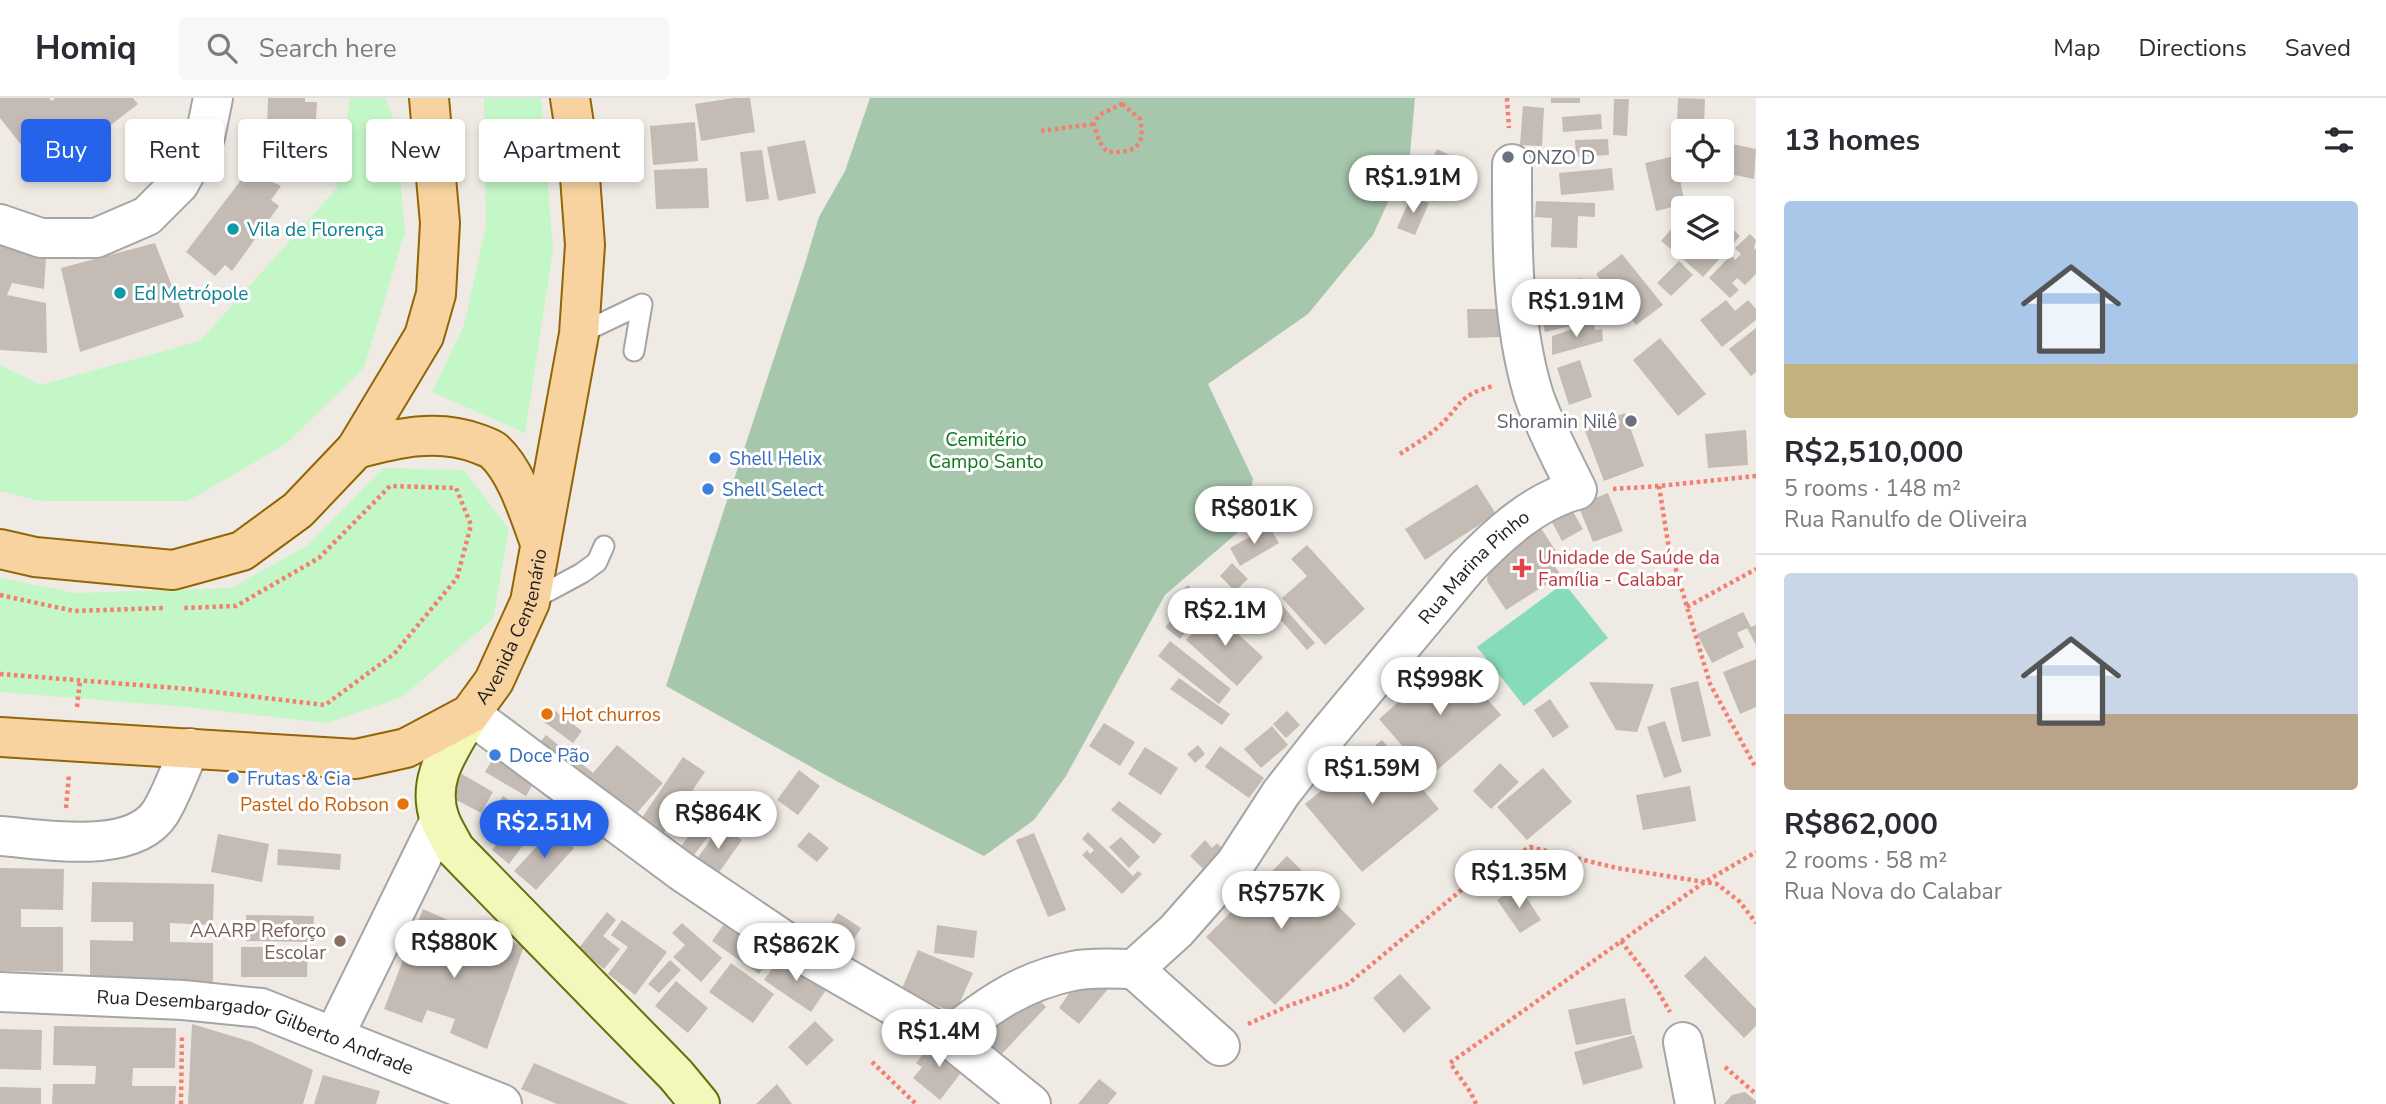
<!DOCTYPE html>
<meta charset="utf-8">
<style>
body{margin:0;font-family:"Nunito Sans",sans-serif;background:#f7f7f7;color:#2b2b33;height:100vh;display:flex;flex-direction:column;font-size:26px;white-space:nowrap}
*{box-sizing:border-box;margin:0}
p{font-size:23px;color:#7c7c81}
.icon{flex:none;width:38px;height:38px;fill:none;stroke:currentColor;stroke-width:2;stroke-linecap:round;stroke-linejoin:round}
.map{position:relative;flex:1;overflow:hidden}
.sheet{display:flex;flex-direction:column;background:#fff;width:630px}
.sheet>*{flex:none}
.top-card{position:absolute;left:21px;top:21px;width:665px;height:63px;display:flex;gap:14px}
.controls{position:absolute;left:1671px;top:21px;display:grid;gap:14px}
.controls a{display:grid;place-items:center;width:63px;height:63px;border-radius:7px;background:#fff;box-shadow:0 4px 10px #0003;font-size:35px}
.price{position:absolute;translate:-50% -60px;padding:0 16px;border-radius:24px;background:#fff;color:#222;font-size:23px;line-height:46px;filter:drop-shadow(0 2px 4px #0008)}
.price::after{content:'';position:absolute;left:50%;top:42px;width:21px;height:16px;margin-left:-10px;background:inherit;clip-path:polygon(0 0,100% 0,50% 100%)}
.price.selected{background:#2563eb;color:#fff}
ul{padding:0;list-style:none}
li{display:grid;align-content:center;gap:14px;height:371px;padding:0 28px}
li+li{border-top:2px solid #e1e1e2}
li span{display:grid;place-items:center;height:217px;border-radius:7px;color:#555}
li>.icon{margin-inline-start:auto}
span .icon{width:126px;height:126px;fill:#fffc;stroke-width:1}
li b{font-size:30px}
h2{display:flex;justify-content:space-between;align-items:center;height:84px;padding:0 28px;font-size:30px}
.chip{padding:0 24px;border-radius:7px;background:#fff;box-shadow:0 4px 10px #0003;font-size:24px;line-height:63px}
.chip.selected{background:#2563eb;color:#fff}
header{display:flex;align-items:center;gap:42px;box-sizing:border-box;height:98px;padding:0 35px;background:#fff;border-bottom:2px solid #e1e1e2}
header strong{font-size:33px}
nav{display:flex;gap:38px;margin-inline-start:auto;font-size:24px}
.search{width:490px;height:63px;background:#f7f7f7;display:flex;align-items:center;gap:18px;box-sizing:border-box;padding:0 24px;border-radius:7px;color:#7c7c81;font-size:26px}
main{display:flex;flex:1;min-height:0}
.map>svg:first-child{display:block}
.cemetery{fill:#a6c7ac}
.park{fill:#c3f7c7}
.pitch{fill:#85dbba}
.building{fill:#c3bbb4}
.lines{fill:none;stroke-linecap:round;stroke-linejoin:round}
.lane-casing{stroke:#a5a5a5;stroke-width:23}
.street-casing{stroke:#a5a5a5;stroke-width:42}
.secondary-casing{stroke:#657109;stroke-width:42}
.primary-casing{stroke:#926506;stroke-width:42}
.path{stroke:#f47e70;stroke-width:4.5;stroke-dasharray:3.5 3.5;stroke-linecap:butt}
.lane{stroke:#fff;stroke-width:19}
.street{stroke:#fff;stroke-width:38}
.secondary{stroke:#f3f7ba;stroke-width:38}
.primary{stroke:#f8d3a0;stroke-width:38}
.worship-dot{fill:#6b7280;stroke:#fff;stroke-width:2.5}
.culture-dot{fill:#0f9aa8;stroke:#fff;stroke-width:2.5}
.shop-dot{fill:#3f7fe0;stroke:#fff;stroke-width:2.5}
.health-dot{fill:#e0444e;stroke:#fff;stroke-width:2.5}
.food-dot{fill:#e8710a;stroke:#fff;stroke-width:2.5}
.education-dot{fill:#8d6e63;stroke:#fff;stroke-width:2.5}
.labels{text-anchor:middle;stroke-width:6;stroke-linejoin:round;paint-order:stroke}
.worship-label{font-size:19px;fill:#5b616d;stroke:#fff;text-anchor:start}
.culture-label{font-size:19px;fill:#0d838f;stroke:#fff;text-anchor:start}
.park-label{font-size:19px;fill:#107919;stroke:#fff}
.shop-label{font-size:19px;fill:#366cbe;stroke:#fff;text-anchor:start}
.health-label{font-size:19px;fill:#be3a42;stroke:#fff;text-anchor:start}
.street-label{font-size:19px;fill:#1e1e1e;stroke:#fff}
.food-label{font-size:19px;fill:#c56008;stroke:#fff;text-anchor:start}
.education-label{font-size:19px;fill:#785e54;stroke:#fff;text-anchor:end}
</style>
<header>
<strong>Homiq</strong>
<div class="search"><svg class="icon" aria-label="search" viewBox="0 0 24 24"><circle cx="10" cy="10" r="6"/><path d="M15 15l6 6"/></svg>Search here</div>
<nav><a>Map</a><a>Directions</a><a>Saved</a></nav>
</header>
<main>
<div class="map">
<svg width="1756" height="1006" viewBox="0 0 1756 1006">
<rect width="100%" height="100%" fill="#efebe4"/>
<!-- cemetery -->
<path class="cemetery" d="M870 0H1415L1410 56 1373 137 1308 216 1208 286 1253 381 1244 429 1165 497 1066 678 1034 722 984 758 840 685 666 588 804 169 819 119 845 73Z"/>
<!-- park -->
<path class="park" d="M350 0H385L395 24 405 134 364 270 286 346 188 403H41L0 393V267L41 287 200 243 337 90Z
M484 0H541L553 152 525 335 432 294 464 227 486 127Z
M383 370 464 372 509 431 493 521 402 599 327 625 187 609 0 594V480L75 495 231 490 308 447Z"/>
<!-- pitch -->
<path class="pitch" d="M1564 485 1608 540 1524 608 1477 549Z"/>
<!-- building -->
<path class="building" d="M0 0H49L52 3 55 0H133L138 6 76 54 60 33 26 53 0 20Z
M268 0H305V4H317L316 21 305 22 304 59 266 58Z
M733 0H750L755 34 701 43 695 6Z
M1551 0H1580V5H1551Z
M1678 0 1705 1 1704 25 1677 23Z
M1614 1H1629L1627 38 1613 37Z
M1523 8 1544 10 1542 48 1520 47Z
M1601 16 1602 31 1563 34 1562 19Z
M695 24 698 63 653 67 650 28Z
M1608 41 1609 57 1576 59 1575 42Z
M805 42 816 95 778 103 767 49Z
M1722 44 1756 51 1754 81 1715 73 1722 72Z
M1437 51 1454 59 1433 104 1416 96Z
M762 52 769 101 746 104 740 54Z
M1675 58 1685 106 1656 113 1645 65Z
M707 70 709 110 656 111 654 72Z
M1612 70 1614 92 1561 97 1559 75Z
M248 73 281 88 271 102 279 108 232 173 225 167 215 178 186 154Z
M1411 98 1429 105 1415 137 1397 130Z
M1536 103 1595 105V119L1578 118 1577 150 1551 149 1552 120 1535 119Z
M1684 116V150L1678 157 1661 143Z
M1722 121 1740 138 1703 179 1683 161 1694 149H1722Z
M1750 136 1756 142 1754 150 1756 152V176L1745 187 1737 180 1732 185 1739 192 1730 200 1709 180 1731 157 1735 162 1741 156 1735 150Z
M155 145 184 219 80 254 61 170Z
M0 147 46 160 44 191 12 185 7 197 46 205 47 255 0 252Z
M1622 156 1663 207 1636 227 1596 176Z
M1679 163 1693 177 1671 198 1657 185Z
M1581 180 1591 223 1545 234 1535 191Z
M1726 202 1735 213 1748 202 1756 211V222L1722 249 1700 222Z
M1467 211H1499L1500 239 1468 240Z
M1594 224 1595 232 1602 231 1603 243 1552 257V238Z
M1756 230V274L1751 278 1729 251Z
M1660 240 1706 296 1678 318 1633 262Z
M1580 262 1592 299 1569 307 1557 270Z
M1625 315 1644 368 1604 383 1584 330Z
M1746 332 1748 367 1708 370 1705 336Z
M1477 386 1496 416 1425 462 1405 431Z
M1608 395 1623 433 1593 444 1578 407Z
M1564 398 1583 431 1562 443 1544 409Z
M1539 427 1559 458 1551 463 1561 477 1506 512 1487 483 1490 459Z
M1269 428 1279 445 1240 468 1230 450Z
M1307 447 1365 511 1325 547 1282 500 1307 478 1291 461Z
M1232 465 1248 481 1235 493 1220 478Z
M1188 487 1209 508 1195 521 1188 514 1182 519 1169 505Z
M1275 499 1315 545 1307 552 1267 506Z
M1213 513 1263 559 1237 588 1186 542Z
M1743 514 1751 529 1756 527V547L1747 530 1737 535 1744 549 1712 565 1697 536Z
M1174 519 1188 531 1180 541 1165 529Z
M1170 543 1231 591 1219 606 1158 558Z
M1451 558 1501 617 1429 679 1379 621Z
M1756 561V609L1740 616 1723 574Z
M1179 580 1230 616 1222 627 1170 591Z
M1698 583 1711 638 1682 644 1670 590Z
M1589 584 1654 586 1637 634 1616 632Z
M1550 601 1569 629 1553 640 1534 612Z
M550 609 582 633 573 645 540 621Z
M1287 613 1300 627 1286 640 1273 626Z
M1665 623 1682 674 1664 680 1647 629Z
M1104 625 1135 644 1120 668 1089 648Z
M1272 628 1288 647 1261 670 1244 651Z
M546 637 593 675 617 647 663 685 629 724 537 648Z
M1382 642 1439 711 1362 774 1305 706Z
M1198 647 1205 656 1195 665 1187 656Z
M1220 648 1264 680 1249 700 1205 669Z
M1145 649 1178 670 1161 697 1128 676Z
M495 657 536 681 526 698 485 674Z
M683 659 705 674 659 742 637 727Z
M1500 665 1519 684 1491 711 1473 693Z
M1543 670 1572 704 1527 742 1497 709Z
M799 672 820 688 798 717 777 702Z
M462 676 493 694 481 715 449 698Z
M1690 688 1696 723 1643 732 1636 697Z
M503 698 521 711 513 722 495 710Z
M1119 703 1162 736 1154 746 1111 712Z
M521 713 539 726 509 766 492 752Z
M697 727 710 736 691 761 679 751Z
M721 727 742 742 715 780 694 765Z
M553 731 574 750 536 792 514 773Z
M809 734 829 750 817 764 797 748Z
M1088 734 1133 778 1138 773 1142 776 1122 796 1082 757 1087 752 1090 756 1094 752 1082 741Z
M1034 735 1066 812 1048 819 1016 742Z
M218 736 269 746 262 784 211 774Z
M1121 739 1140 759 1129 770 1109 749Z
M1205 742 1212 750 1217 745 1229 757 1209 777 1190 758Z
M278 751 341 756 340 772 277 767Z
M1287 758 1356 826 1275 907 1206 839Z
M0 770 64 771 63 812 21 811V829H63V874L0 873Z
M92 784 214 786 213 827 170 825V844L213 845V889L90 887V842L133 843V824H91Z
M1519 788 1541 822 1520 835 1497 802Z
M423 811 457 826 450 844 481 857 489 835 524 848 487 951 450 935 455 921 427 912 422 925 384 911Z
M607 814 616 822 603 838 620 851 604 871 578 851Z
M838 815 861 830 839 865 815 849Z
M246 817 314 818 313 844 246 843Z
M729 819 776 853 759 876 712 843Z
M622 822 667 854 635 897 608 876 628 849 611 837Z
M682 825 722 860 701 884 673 859 685 847 672 835Z
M937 827 977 833 974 860 934 855Z
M241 849H308L307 879H241Z
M918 852 973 875 955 915 901 893Z
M782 857 828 889 811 914 764 882Z
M1705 858 1756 911V928L1744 940 1684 878Z
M670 862 681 872 659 895 648 886Z
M731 865 774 896 753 925 709 894Z
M1400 876 1431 910 1404 935 1373 900Z
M676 883 708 910 688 935 655 908Z
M1112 886 1079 926 1059 910 1074 888Z
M1027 890 1046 909 996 962 969 935Z
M1625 900 1632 936 1576 947 1568 912Z
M815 923 834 942 807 968 788 949Z
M192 926 252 944 313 972 303 1006H188Z
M54 928 176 930 175 970H133L132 988H176L175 1006H52L53 986H95L96 968 53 967Z
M0 931 42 932 41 972 0 971Z
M1634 937 1643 970 1583 987 1574 954Z
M935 941 967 967 940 1002 913 980 922 969 916 965Z
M534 965 629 1006H557L521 991Z
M323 977 380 993 376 1006H314Z
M1099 981 1117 995 1108 1006H1078Z
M777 986 792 1006H756Z
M0 989 41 990V1006H0Z
M1745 994 1756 1003V1006H1724L1732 997Z"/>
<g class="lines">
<!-- lane casing -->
<g class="lane-casing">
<path id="lane" d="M579 236 642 206 634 253
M530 503 582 475 597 464 604 448"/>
</g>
<!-- street casing -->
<g class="street-casing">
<g id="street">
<path d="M0 126 41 140H96L147 118 179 86 205 39 213 0"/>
<path d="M470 616 681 773 807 858 948 939 1031 1006"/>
<path d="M0 738C44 741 132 758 160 715 172 696 180 671 190 650"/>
<path d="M1134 871 1220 948"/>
<path id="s1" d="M0 894 183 902 261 910 502 1006"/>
<path d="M334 938 440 722"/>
<path id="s2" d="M948 939C988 908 1022 883 1073 873 1092 869 1114 871 1134 871L1176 833 1235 766 1281 695 1322 643 1467 469C1497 438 1534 403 1577 392 1563 363 1542 324 1533 295 1511 220 1512 142 1512 66"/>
<path d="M1683 944 1695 1006"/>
</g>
</g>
<!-- secondary casing -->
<g class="secondary-casing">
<path id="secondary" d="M470 616C451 650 425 681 440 722 444 732 450 741 455 751L676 977 700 1006"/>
</g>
<!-- primary casing -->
<g class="primary-casing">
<g id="primary">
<path d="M356 351C397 340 438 330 479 346 484 348 490 350 494 353 517 374 529 416 540 445"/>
<path d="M0 451 35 459 173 472 242 453 298 412 356 351 424 238 436 196 440 125 429 0"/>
<path id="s3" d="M0 639 356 661 406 650 470 616 494 583 530 504 579 236 585 147 578 52 570 0"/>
</g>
</g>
<!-- path -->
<path class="path" d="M1507 0 1509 30
M1122 6 1140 21C1146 50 1134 55 1107 54L1099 43 1094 26 1099 17Z
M1041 33 1094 26
M1400 356C1412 348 1426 340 1437 330 1461 309 1457 297 1493 288
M1659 388 1668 445 1710 586 1756 670
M1613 391 1659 388 1756 378
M0 497 74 513 163 510
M1687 509 1756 471
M0 576 189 591 325 607 394 556 457 480 471 427 456 390 390 388 319 460 236 508 182 510
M77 609 80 582
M66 710 69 677
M1621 843 1654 886 1670 914
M1248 926 1288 908 1348 886 1471 784 1530 749 1617 770 1717 786 1740 804 1756 825
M872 964 916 1006
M1725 969 1756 996
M181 1006 182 937
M1476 1006 1471 995 1450 965 1703 785 1756 754"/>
<!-- lane -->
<use href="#lane" class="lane"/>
<!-- street -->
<use href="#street" class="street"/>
<!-- secondary -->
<use href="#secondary" class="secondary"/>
<!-- primary -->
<use href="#primary" class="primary"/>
</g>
<!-- markers -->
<g class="worship-dot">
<circle cx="1508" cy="59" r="7"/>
<circle cx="1631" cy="323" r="7"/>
</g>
<g class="culture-dot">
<circle cx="233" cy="131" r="7"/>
<circle cx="120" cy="195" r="7"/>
</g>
<g class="shop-dot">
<circle cx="715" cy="360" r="7"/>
<circle cx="708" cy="391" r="7"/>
<circle cx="495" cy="657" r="7"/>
<circle cx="233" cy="680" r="7"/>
</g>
<path class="health-dot" d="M1518.5 459.5h7v7h7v7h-7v7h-7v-7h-7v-7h7z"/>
<g class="food-dot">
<circle cx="547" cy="616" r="7"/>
<circle cx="403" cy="706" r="7"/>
</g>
<circle class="education-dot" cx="340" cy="843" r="7"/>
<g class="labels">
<!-- worship labels -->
<g class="worship-label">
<text x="1522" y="66">ONZO D</text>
<text x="1617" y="330" text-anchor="end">Shoramin Nilê</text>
</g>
<!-- culture labels -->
<g class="culture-label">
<text x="247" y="138">Vila de Florença</text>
<text x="134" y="202">Ed Metrópole</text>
</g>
<!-- park labels -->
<g class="park-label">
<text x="986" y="348">Cemitério<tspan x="986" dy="22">Campo Santo</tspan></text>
</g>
<!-- shop labels -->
<g class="shop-label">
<text x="729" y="367">Shell Helix</text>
<text x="722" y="398">Shell Select</text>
<text x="509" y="664">Doce Pão</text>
<text x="247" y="687">Frutas &amp; Cia</text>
</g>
<!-- health labels -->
<g class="health-label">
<text x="1538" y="466">Unidade de Saúde da<tspan x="1538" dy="22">Família - Calabar</tspan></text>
</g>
<!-- street labels -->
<g class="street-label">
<text dy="7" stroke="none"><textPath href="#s2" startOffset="732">Rua Marina Pinho</textPath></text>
<text dy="7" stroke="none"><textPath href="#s3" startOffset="579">Avenida Centenário</textPath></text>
<text dy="7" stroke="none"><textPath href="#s1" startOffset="261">Rua Desembargador Gilberto Andrade</textPath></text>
</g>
<!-- food labels -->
<g class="food-label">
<text x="561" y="623">Hot churros</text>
<text x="389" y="713" text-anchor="end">Pastel do Robson</text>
</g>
<!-- education labels -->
<g class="education-label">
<text x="326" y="839">AAARP Reforço<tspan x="326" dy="22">Escolar</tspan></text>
</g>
</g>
</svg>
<div class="controls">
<a><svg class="icon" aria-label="locate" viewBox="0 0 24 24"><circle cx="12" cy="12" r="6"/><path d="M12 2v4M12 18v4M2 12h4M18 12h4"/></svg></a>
<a><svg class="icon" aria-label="layers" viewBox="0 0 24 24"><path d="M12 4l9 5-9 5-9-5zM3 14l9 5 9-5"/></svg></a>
</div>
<b class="price" style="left:1413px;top:117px">R$1.91M</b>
<b class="price" style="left:1576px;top:241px">R$1.91M</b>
<b class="price" style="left:1254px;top:448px">R$801K</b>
<b class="price" style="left:1225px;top:550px">R$2.1M</b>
<b class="price" style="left:1440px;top:619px">R$998K</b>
<b class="price" style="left:1372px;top:708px">R$1.59M</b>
<b class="price" style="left:718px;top:753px">R$864K</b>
<b class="price selected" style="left:544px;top:762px">R$2.51M</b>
<b class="price" style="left:1519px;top:812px">R$1.35M</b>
<b class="price" style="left:1281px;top:833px">R$757K</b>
<b class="price" style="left:454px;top:882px">R$880K</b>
<b class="price" style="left:796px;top:885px">R$862K</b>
<b class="price" style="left:939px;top:971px">R$1.4M</b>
<div class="top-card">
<a class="chip selected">Buy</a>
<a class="chip">Rent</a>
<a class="chip">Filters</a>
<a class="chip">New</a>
<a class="chip">Apartment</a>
</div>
</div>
<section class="sheet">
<h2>13 homes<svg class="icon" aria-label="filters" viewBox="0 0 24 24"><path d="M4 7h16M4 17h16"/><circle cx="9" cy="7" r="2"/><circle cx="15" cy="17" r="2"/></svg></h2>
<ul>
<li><span style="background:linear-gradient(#a9c7e8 75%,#c2b280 0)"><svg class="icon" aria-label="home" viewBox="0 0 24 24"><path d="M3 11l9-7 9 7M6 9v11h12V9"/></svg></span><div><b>R$2,510,000</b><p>5 rooms · 148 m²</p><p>Rua Ranulfo de Oliveira</p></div></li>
<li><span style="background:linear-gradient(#c9d6e8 65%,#b9a48a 0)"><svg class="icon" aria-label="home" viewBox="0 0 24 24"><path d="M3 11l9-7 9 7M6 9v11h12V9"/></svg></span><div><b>R$862,000</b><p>2 rooms · 58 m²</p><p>Rua Nova do Calabar</p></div></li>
</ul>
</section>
</main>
